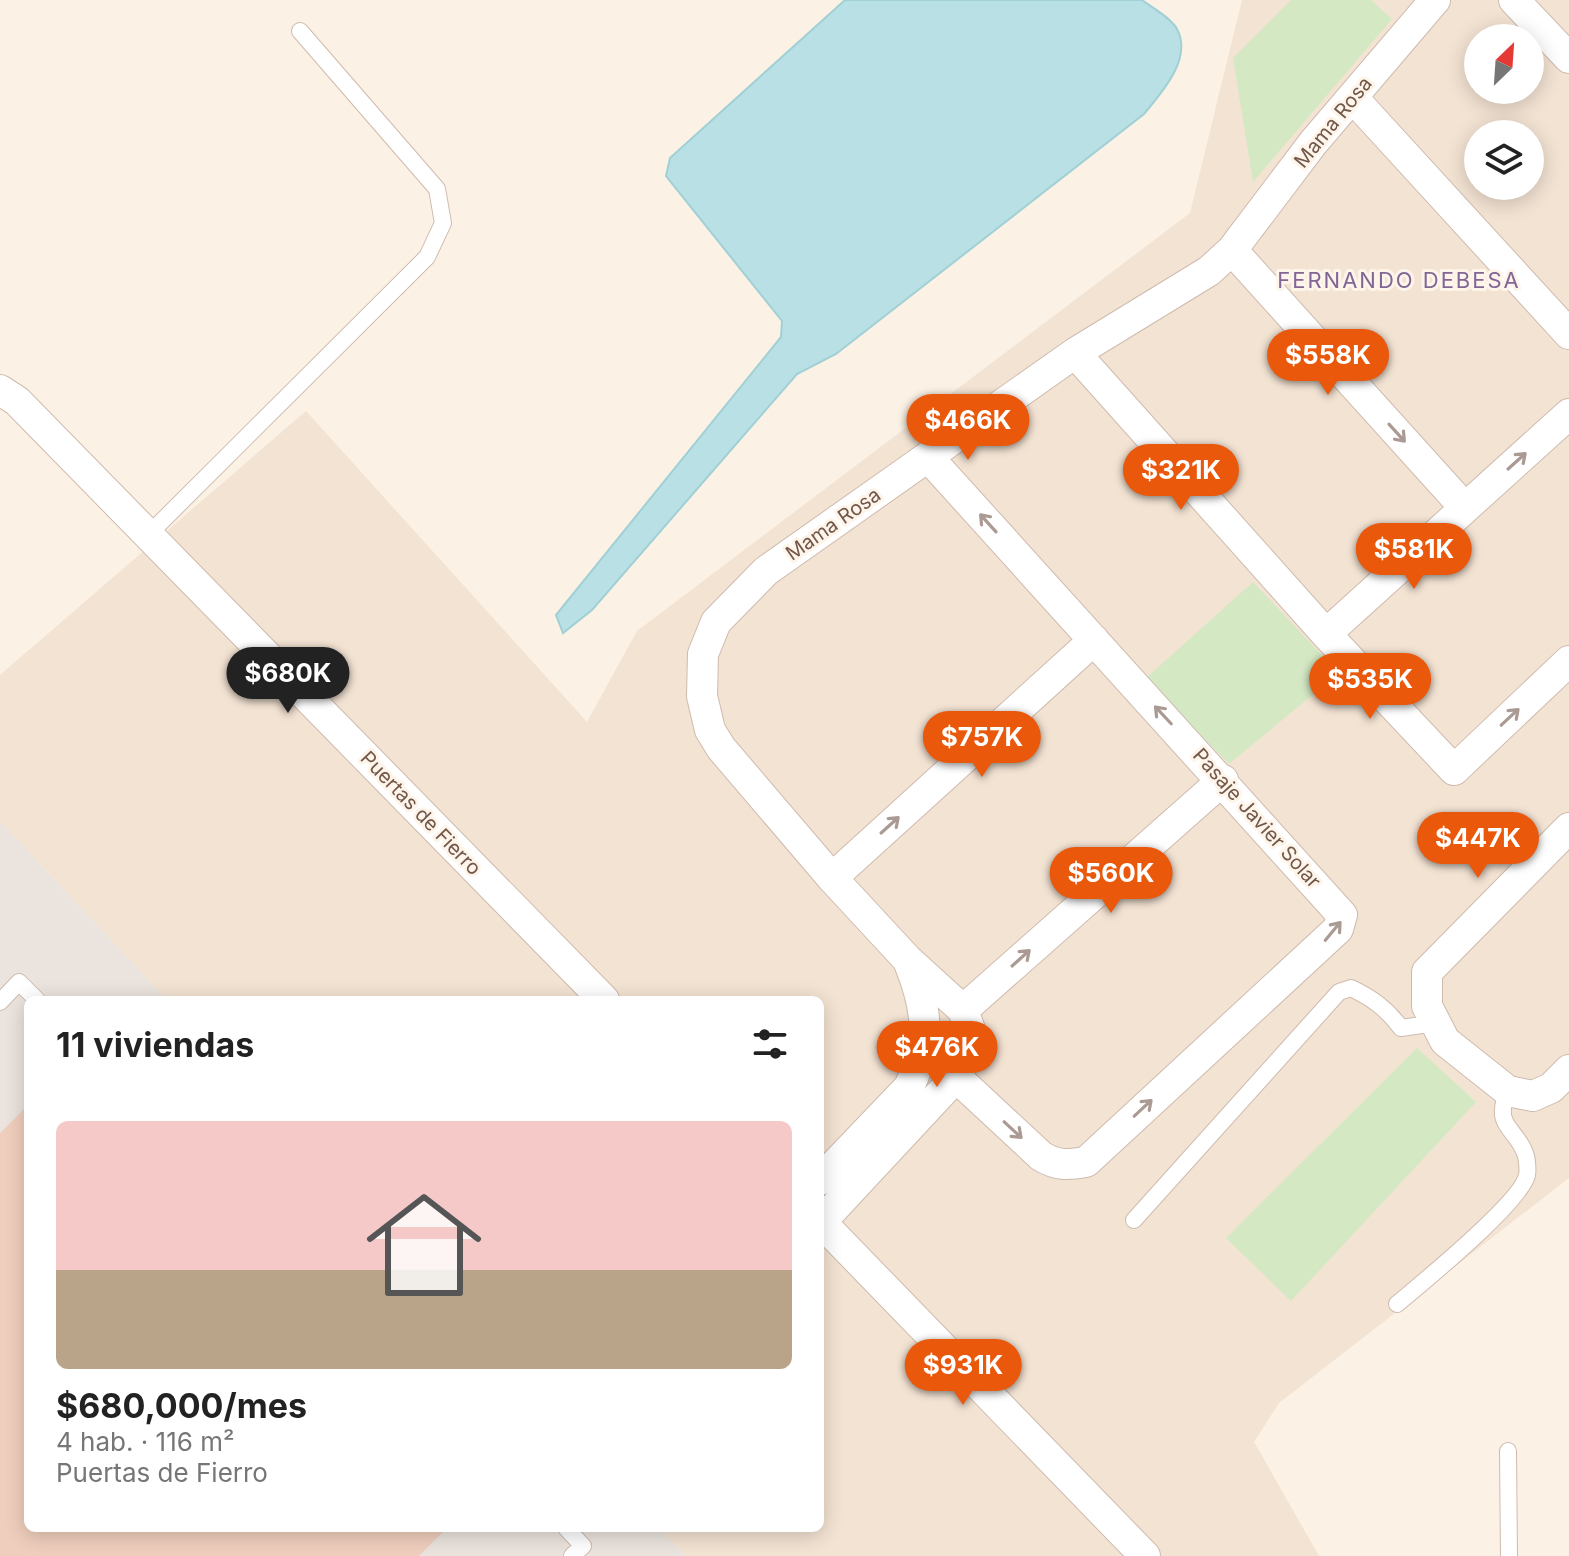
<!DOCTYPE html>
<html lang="es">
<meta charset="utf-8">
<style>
body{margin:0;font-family:Inter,sans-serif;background:#f6f6f6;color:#222;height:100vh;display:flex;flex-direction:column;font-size:30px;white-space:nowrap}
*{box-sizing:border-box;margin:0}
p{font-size:26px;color:#767676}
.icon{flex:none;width:44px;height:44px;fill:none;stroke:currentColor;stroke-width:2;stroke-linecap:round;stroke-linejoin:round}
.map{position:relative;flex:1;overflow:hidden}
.sheet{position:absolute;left:24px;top:996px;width:800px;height:536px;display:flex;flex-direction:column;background:#fff;border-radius:12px;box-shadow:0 4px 20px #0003}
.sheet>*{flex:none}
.needle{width:52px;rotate:25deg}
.buttons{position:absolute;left:1464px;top:24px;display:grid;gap:16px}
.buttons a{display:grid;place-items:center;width:80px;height:80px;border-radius:50%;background:#fff;box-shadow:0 4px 20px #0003;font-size:40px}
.price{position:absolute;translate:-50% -68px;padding:0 18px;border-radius:28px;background:#ea580c;color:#fff;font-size:26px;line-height:52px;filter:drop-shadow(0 2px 4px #0008)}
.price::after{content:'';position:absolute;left:50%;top:48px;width:24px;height:18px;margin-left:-12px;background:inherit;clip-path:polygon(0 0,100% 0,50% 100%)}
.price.current{background:#222;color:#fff}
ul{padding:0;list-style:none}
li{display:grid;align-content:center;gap:16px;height:424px;padding:0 32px}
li+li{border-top:2px solid #e0e0e0}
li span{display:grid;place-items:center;height:248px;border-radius:12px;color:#555}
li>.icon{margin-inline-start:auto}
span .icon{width:144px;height:144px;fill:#fffc;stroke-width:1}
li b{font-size:34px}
h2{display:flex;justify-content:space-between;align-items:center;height:96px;padding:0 32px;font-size:34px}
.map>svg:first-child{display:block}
.residential{fill:#f3e3d3;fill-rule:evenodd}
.industrial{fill:#ebe4de}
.green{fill:#d4e8c3}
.water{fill:#b9e0e4;stroke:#a0d0d6;stroke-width:2}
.building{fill:#f0cebd}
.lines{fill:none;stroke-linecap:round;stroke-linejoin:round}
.service-casing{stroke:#cfbbae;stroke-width:18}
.minor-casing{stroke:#cfbbae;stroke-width:32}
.service{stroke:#fff;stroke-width:16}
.minor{stroke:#fff;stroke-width:30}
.oneway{stroke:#ab9a93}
.labels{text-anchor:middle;stroke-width:6;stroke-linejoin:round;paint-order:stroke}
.street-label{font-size:20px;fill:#73574b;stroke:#fef5ea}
.neighbourhood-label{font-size:22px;letter-spacing:2px;fill:#836696;stroke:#fef5ea}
</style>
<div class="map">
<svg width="1569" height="1556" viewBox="0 0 1569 1556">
<rect width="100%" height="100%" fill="#fbf1e4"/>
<!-- residential -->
<path class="residential" d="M1242 0H1569V1178L1279 1403 1254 1442 1319 1556H686L659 1528H820V1000H167L0 821V675L306 411 587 722 637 631 1190 213ZM1478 38H1530V90H1478ZM1478 134H1530V186H1478Z"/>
<!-- industrial -->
<path class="industrial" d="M0 821 167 1000H28V1528H659L686 1556H0Z"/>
<!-- green -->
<path class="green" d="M1291 0H1371L1392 19 1253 182 1233 58Z
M1253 582 1339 673 1229 764 1146 678Z
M1417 1048 1476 1102 1291 1301 1226 1238Z"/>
<!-- water -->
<path class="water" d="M845 0H1142C1153 8 1171 18 1177 29 1193 59 1161 93 1144 114L836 354 797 374 592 610 563 633 556 615 781 337 782 321 666 176 670 158Z"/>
<!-- building -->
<path class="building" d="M28 1105V1528H447L419 1556H0V1133Z"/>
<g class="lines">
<!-- service casing -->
<g class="service-casing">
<path id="service" d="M149 534 427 257 443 223 437 189 300 31
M0 1002 19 982 37 1000
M1134 1220 1339 992 1351 988C1372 998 1387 1009 1401 1028L1435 1023
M1397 1304C1421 1284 1522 1201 1527 1175 1528 1171 1527 1160 1526 1156 1517 1127 1492 1128 1508 1091
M1508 1451 1509 1556
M566 1528 583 1546 572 1556"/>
</g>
<!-- minor casing -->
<g class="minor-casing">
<path id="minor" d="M1514 0 1569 58
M1352 97 1569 334
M1232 250 1465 508
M1075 353 1326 634 1454 770 1569 661
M0 390 17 401 604 1000
M929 458 1342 915 1338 929 1086 1162C1068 1165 1057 1166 1041 1156L956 1077
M1326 634 1569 414
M1569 828 1427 972V1006L1445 1041 1508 1091 1533 1096 1551 1088 1569 1070
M832 878 1094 640
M963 1010 1223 780
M820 1180 909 1087C931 1040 928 1010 909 963
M820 1221 1145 1556
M821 1222 956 1077 971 1047 973 1038 963 1010 907 959 832 878 721 748 710 730 702 696 703 654 716 622 766 571 1075 353 1209 271 1232 250 1313 143 1435 0"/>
</g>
<!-- service -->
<use href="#service" class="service"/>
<!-- minor -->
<use href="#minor" class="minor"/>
</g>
<!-- one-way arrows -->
<defs><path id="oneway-shaft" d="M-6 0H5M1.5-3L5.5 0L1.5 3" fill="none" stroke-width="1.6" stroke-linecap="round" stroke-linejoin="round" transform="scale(2)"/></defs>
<g class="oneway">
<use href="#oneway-shaft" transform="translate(1397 433) rotate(48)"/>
<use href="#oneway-shaft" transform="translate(1517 461) rotate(-42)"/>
<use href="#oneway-shaft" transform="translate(988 523) rotate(-132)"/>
<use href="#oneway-shaft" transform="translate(1163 715) rotate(-133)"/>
<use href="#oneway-shaft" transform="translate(1510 717) rotate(-43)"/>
<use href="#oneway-shaft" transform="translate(890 825) rotate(-42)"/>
<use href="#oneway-shaft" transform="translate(1333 931) rotate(-50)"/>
<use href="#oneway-shaft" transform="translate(1021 958) rotate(-42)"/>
<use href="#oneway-shaft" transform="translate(1143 1108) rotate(-43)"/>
<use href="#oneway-shaft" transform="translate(1013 1130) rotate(43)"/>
</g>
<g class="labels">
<!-- street labels -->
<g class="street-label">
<text transform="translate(1333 122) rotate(-51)" y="7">Mama Rosa</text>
<text transform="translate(833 524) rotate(-35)" y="7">Mama Rosa</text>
<text transform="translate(421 813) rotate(46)" y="7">Puertas de Fierro</text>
<text transform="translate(1257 818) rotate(48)" y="7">Pasaje Javier Solar</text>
</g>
<!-- neighbourhood labels -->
<g class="neighbourhood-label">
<text x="1399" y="288">FERNANDO DEBESA</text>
</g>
</g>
</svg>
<div class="buttons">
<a><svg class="needle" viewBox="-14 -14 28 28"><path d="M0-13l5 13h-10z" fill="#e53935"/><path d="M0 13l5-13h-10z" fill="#767676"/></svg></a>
<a><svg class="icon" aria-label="layers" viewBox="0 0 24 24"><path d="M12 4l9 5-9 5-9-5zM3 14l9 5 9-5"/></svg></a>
</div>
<b class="price" style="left:1328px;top:397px">$558K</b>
<b class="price" style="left:968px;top:462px">$466K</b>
<b class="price" style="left:1181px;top:512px">$321K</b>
<b class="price" style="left:1414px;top:591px">$581K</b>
<b class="price current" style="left:288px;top:715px">$680K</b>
<b class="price" style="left:1370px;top:721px">$535K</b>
<b class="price" style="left:982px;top:779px">$757K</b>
<b class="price" style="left:1478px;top:880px">$447K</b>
<b class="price" style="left:1111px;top:915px">$560K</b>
<b class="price" style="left:937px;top:1089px">$476K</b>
<b class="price" style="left:963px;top:1407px">$931K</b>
<section class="sheet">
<h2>11 viviendas<svg class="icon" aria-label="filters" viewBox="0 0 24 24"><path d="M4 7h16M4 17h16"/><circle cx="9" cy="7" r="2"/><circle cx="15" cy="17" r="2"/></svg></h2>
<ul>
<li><span style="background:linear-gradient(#f6c9c9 60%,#b9a48a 0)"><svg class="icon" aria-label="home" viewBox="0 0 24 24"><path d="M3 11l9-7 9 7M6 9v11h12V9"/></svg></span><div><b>$680,000/mes</b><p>4 hab. · 116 m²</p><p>Puertas de Fierro</p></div></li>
</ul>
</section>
</div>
